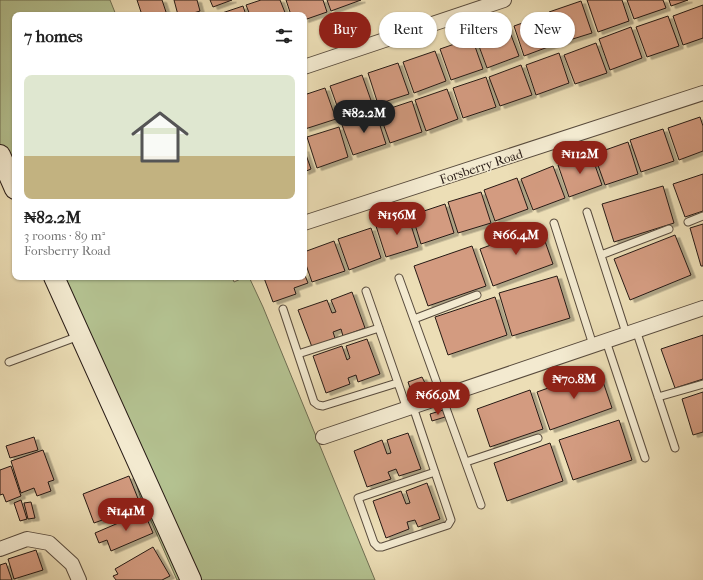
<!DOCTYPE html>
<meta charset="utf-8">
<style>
body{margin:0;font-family:"IM FELL French Canon",serif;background:#f6f6f6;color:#222;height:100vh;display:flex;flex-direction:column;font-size:15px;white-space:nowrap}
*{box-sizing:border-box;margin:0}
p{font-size:13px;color:#767676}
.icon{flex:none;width:22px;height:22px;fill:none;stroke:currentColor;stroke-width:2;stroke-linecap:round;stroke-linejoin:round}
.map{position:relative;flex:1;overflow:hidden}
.panel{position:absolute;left:12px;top:12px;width:295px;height:268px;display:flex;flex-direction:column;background:#fff;border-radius:8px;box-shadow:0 1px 3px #0004}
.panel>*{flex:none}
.top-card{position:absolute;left:319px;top:12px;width:324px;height:36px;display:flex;gap:8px}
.price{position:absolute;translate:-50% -34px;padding:0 9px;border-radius:14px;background:#8f2418;color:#fff;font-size:13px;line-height:26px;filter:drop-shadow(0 1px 2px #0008)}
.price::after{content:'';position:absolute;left:50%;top:24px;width:12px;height:9px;margin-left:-6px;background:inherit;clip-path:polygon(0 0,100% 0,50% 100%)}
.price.active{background:#222;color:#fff}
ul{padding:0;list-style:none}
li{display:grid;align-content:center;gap:8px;height:212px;padding:0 12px}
li span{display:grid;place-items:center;height:124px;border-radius:8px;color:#555}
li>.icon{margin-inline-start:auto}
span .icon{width:72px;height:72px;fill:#fffc;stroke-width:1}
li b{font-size:17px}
h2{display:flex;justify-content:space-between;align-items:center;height:48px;padding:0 12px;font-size:17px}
.pill{padding:0 14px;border-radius:18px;background:#fff;box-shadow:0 1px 3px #0004;font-size:14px;line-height:36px}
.pill.active{background:#8f2418;color:#fff}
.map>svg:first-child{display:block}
.green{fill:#b4c291;stroke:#6e6e53}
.building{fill:#d39b80;stroke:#271a15;filter:url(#shadow)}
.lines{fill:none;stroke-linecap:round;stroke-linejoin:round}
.lane-casing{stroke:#584b3d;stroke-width:9}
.street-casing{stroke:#584b3d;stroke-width:16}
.secondary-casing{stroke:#271a15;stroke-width:22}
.lane{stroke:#f3ead0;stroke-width:7}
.street{stroke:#f3ead0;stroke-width:14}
.secondary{stroke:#f3ead0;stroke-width:20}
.labels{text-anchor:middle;stroke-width:3;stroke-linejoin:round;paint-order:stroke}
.street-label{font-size:13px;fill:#271a15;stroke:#f3ead0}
</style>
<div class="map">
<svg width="703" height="580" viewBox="0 0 703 580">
<defs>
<filter id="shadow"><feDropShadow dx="4.5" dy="2.5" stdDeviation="0" flood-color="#0004"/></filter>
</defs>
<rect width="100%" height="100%" fill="#ecdeb6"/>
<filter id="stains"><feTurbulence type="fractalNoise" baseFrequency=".005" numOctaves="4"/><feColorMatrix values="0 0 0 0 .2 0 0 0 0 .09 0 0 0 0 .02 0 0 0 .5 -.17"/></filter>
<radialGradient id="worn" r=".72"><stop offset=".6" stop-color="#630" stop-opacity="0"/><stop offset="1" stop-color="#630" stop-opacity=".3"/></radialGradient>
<!-- green -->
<path class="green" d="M0 0H110L116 15H15V187L0 154Z
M56 277H232L234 282 245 277H249L263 307 375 580H177L140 496 110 397Z"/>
<!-- building -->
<path class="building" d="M137 0H162L167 15H142Z
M174 0H197L200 11 187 15H178Z
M210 0H232L213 7Z
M261 0H280L286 15H250L246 5Z
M286 0H323L327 12 304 20V15H291Z
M327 0H361L331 11Z
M587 0H622L629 21 598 32Z
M627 0H663L666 8 634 19Z
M669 0H688L671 6Z
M581 1 592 33 560 43 549 12Z
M703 5V38L683 45 673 16Z
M243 6 246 15H216Z
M545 15 556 44 524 56 514 26Z
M668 16 679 46 647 57 636 27Z
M508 27 519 56 487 68 476 38Z
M631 27 642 58 610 70 599 39Z
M472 38 483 69 451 80 440 49Z
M596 43 607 73 575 84 564 55Z
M435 51 446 81 414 93 403 62Z
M559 53 569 83 536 95 526 65Z
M398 63 409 94 378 104 368 73Z
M521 65 532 95 500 106 489 77Z
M362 75 373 106 341 117 330 86Z
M486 77 496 107 463 118 453 88Z
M325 88 336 119 305 129 304 95Z
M447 89 458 119 426 131 415 100Z
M412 101 422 132 390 143 379 112Z
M376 113 386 144 353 155 342 125Z
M700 117 703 126V151L679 160 668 128Z
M339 127 348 157 317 168 307 137Z
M663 129 674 161 641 172 630 140Z
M628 142 638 174 605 185 594 154Z
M304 149 311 169 304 172Z
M591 154 602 185 569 197 558 165Z
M553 166 565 198 533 210 521 179Z
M703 174V211L685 217 673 184Z
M517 178 528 209 495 221 484 190Z
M663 186 674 223 614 242 602 204Z
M481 192 491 223 458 233 448 202Z
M445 204 454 233 421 244 412 215Z
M408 216 418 247 386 257 376 226Z
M703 224V266H701L690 228Z
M540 227 553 264 493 286 480 249Z
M371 228 381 258 349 270 338 239Z
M675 235 691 275 630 300 614 259Z
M334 241 345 271 312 282 304 259V252Z
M472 246 486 286 428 306 414 266Z
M304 273 308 283 294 288 296 294 273 302 264 278 304 277Z
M557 276 570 318 512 336 499 293Z
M352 292 365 328 343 336 341 329 333 332 335 338 312 347 298 310 327 300 332 313 336 312 331 300Z
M495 297 507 335 448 355 435 317Z
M703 335V379L675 388 661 349Z
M367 339 380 374 358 382 356 375 348 378 350 384 326 393 313 356 342 346 347 360 350 358 346 346Z
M599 370 612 408 550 430 537 392Z
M422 377 425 383 410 388 408 382Z
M530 390 543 429 490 447 477 409Z
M703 392V432L693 435 682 399Z
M443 410 445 417 432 421 430 414Z
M619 420 632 460 573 480 559 440Z
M408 433 421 469 399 476 396 469 388 472 391 479 367 487 354 451 382 440 387 454 391 453 387 440Z
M34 437 38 450 10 458 6 446Z
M550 443 563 481 507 501 494 463Z
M43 450 54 480 48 482 51 491 37 496 34 488 21 493 11 461Z
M11 466 21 496 6 502 3 494 0 495V470Z
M129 476 141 506 94 523 83 494Z
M427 483 440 519 418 527 415 520 407 522 409 529 386 538 373 501 401 491 406 504 410 503 406 491Z
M21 500 27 519 20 521 14 503Z
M31 502 35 518 28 519 24 503Z
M144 512 153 533 111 551 107 540 99 543 95 533Z
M153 547 170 576 162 580H116L113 576 118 574 115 569Z
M36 550 43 570 14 579 8 559Z
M6 563 12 580H0V565Z"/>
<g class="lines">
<!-- lane casing -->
<g class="lane-casing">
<path id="lane" d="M587 212 626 333
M688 222 703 216
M554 223 593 345
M601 255 669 229
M399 278 481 505
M366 291 407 409
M283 309 314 402 318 405 323 406 397 383
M414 319 477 295
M636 330 675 448
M606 341 645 458
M298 354 379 328
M9 362 79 336
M658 397 703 384
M413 407 451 520 448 525 382 547H378L374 543 358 498 435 472
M466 462 538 438"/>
</g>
<!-- street casing -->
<g class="street-casing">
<path id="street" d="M304 67 504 0
M304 223 703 93
M323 437 703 308
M0 549 27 539 49 543 72 564 79 580"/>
</g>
<!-- secondary casing -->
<g class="secondary-casing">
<path id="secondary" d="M0 155 15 189
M54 277 191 580"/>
</g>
<!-- lane -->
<use href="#lane" class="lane"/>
<!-- street -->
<use href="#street" class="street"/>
<!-- secondary -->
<use href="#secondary" class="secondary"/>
</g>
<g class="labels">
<!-- street labels -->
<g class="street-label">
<text transform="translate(481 166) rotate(-18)" y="5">Forsberry Road</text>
</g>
</g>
<rect width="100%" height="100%" filter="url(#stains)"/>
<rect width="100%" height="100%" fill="url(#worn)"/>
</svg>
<b class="price active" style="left:364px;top:134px">₦82.2M</b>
<b class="price" style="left:580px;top:175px">₦112M</b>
<b class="price" style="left:397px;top:236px">₦156M</b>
<b class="price" style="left:516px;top:256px">₦66.4M</b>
<b class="price" style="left:574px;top:400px">₦70.8M</b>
<b class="price" style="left:438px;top:416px">₦66.9M</b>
<b class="price" style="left:126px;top:532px">₦141M</b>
<div class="top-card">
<a class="pill active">Buy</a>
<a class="pill">Rent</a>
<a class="pill">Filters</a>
<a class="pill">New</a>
</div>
<section class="panel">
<h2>7 homes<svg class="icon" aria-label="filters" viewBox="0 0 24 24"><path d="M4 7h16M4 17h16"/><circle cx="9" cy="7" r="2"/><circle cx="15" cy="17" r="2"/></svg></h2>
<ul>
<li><span style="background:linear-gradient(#dfe7d0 65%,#c2b280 0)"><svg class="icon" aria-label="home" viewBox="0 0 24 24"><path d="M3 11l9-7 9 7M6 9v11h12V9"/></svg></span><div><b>₦82.2M</b><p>3 rooms · 89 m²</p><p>Forsberry Road</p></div></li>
</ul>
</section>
</div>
